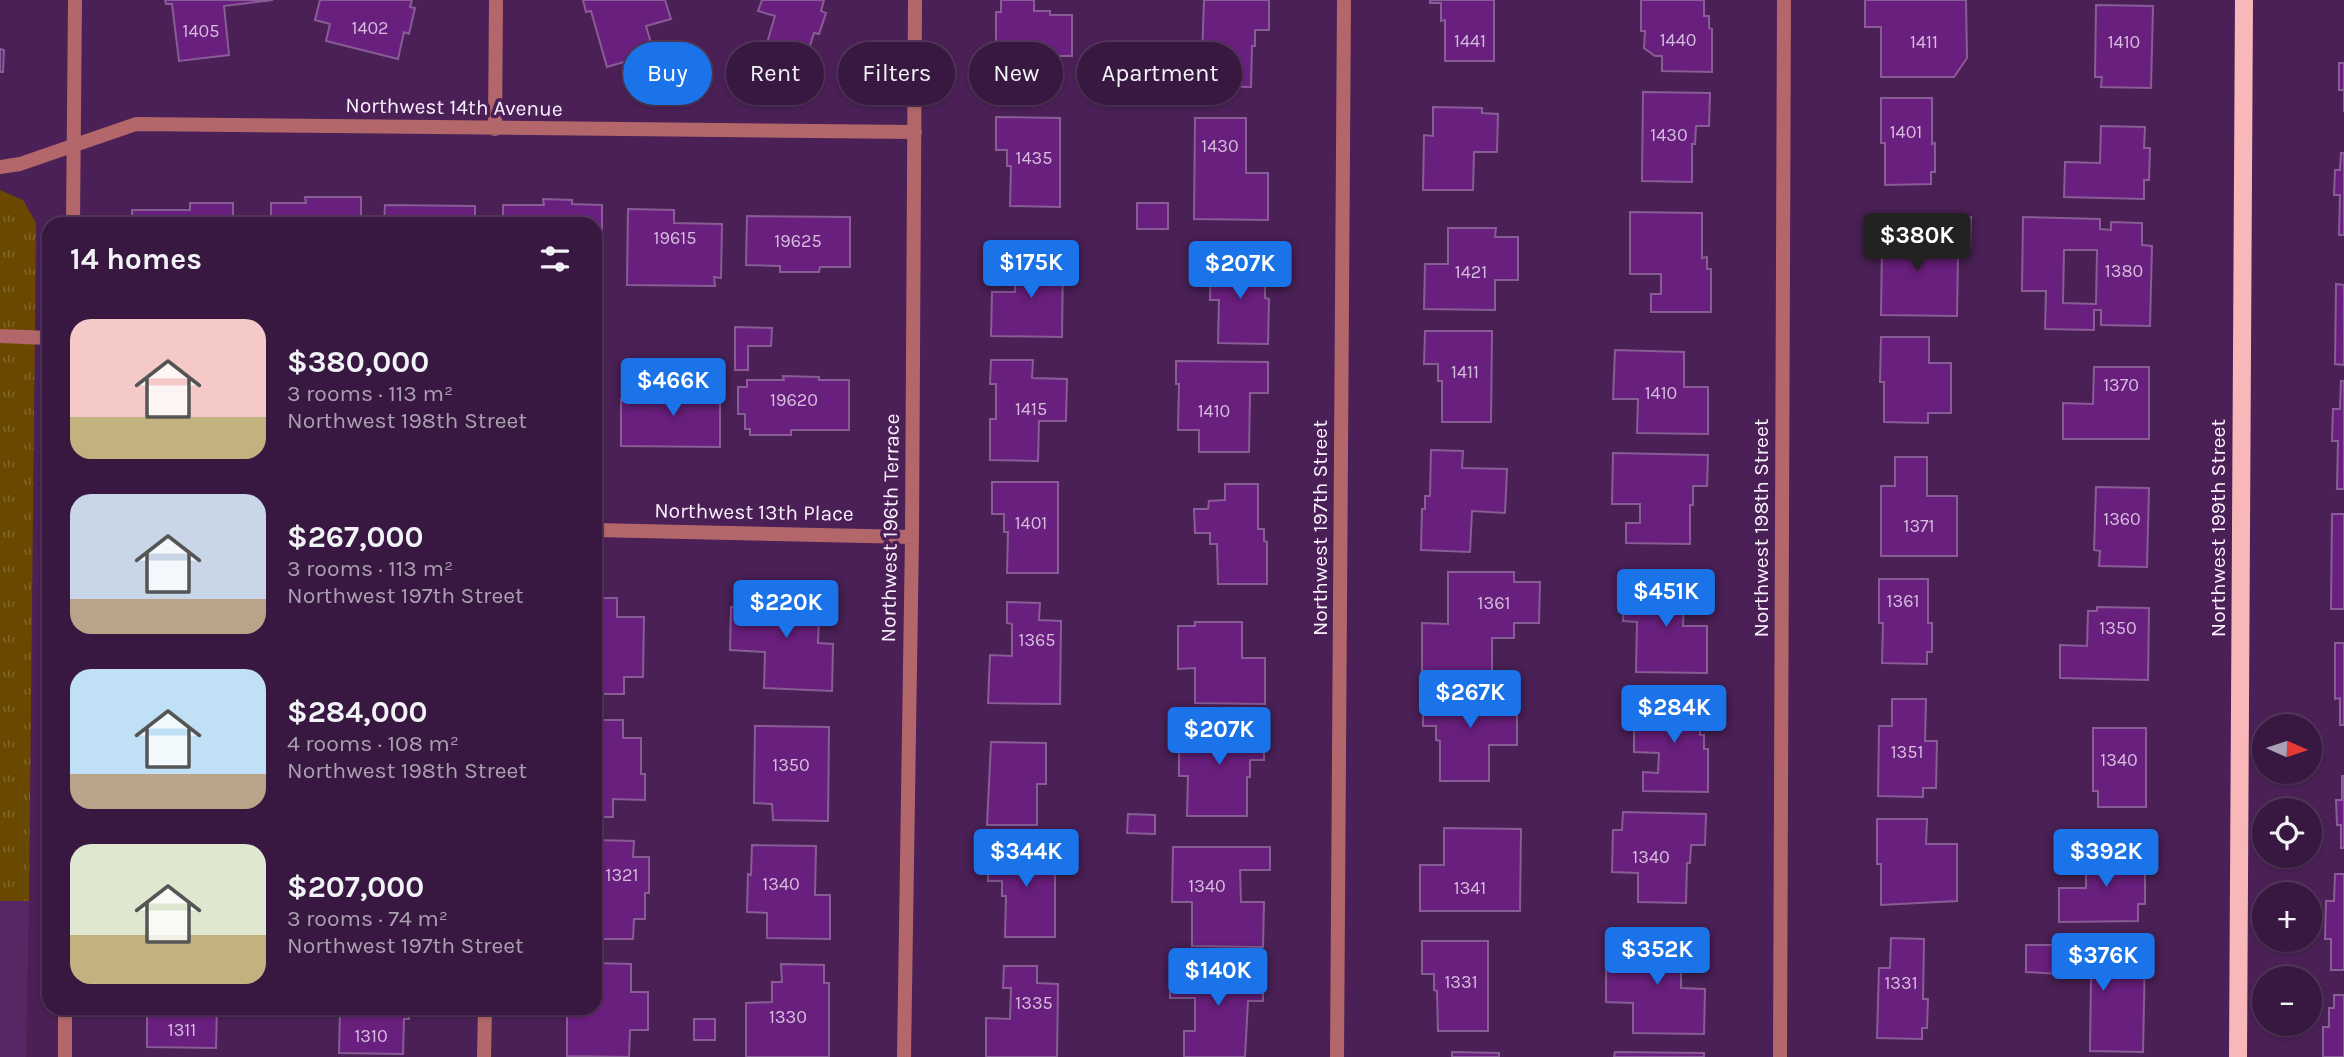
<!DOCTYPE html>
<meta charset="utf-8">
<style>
body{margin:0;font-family:Karla,sans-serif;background:#3f2147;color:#f1f3f6;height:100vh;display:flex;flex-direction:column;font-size:26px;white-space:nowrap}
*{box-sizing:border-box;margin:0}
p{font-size:23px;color:#aba0b1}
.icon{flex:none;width:38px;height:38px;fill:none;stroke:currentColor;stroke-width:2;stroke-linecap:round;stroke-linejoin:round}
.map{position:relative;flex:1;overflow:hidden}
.details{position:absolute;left:42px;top:217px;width:560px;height:798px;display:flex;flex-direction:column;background:#381840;border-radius:21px;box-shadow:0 2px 5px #0004,0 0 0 2px #523759}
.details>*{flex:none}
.banner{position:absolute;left:623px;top:42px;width:665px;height:63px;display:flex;gap:14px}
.needle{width:46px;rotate:93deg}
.tools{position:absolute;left:2252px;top:714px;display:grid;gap:14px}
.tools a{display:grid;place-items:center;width:70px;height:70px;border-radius:50%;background:#381840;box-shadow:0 2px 5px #0004,0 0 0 2px #523759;font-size:35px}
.price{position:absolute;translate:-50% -60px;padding:0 16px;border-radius:7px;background:#1a73e8;color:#fff;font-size:23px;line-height:46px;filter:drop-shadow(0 2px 4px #0008)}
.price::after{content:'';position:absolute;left:50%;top:42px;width:21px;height:16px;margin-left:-10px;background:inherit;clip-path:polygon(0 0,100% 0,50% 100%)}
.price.current{background:#222;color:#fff}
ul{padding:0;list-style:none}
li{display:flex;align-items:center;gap:21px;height:175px;padding:0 28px}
li span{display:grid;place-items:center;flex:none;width:196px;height:140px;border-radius:21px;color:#555}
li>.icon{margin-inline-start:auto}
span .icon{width:84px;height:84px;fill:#fffc;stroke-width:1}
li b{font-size:30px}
h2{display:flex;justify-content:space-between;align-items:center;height:84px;padding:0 28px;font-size:30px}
.tag{padding:0 24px;border-radius:32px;background:#381840;box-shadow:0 2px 5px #0004,0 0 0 2px #523759;font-size:24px;line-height:63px}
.tag.current{background:#1a73e8;color:#fff}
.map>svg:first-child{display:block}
.built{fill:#562764}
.park{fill:url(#park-tufts)}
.building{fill:#691f7d;stroke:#885c95;stroke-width:2;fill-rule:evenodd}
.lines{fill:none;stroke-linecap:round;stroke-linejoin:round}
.lane{stroke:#b3676a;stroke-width:14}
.street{stroke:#b3676a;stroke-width:14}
.primary{stroke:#f8b8b9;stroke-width:18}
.labels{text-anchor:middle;stroke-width:7;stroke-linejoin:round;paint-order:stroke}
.number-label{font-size:18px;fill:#d6bcdd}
.street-label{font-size:21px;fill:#faf0fd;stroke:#4a2056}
</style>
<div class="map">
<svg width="2344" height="1057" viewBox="0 0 2344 1057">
<defs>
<pattern id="park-tufts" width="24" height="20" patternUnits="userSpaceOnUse" patternTransform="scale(1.75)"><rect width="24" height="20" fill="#6a4800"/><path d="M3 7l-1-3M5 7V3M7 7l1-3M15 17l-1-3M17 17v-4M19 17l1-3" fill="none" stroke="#806326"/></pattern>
</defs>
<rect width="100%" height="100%" fill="#4a2056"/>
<!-- built -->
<path class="built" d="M0 901H29L26 1057H0Z"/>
<!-- park -->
<path class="park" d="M0 190 23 200 36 223 29 901H0Z"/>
<!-- building -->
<path class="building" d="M165 0H273L224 6 229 55 179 61 172 4H166Z
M320 0H412L410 7 415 8 409 34 404 32 398 59 326 41 330 24 315 20Z
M583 0H665L671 19 646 26 654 53 607 67 591 11 586 12Z
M762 0H824L821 11 826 13 819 34 814 33 807 55 767 43 775 16 758 11Z
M1001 0H1034V11H1050V15H1072V56H1042L1041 95H991L992 52 996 53V12H1001Z
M1204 0H1269V30H1255V46H1252L1251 87 1201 86Z
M1430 0H1494V61H1445V20L1441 21V3H1430Z
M1641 0H1704V16H1709V28L1712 29V72L1662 71V56H1655L1644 48 1645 31H1641Z
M1865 0H1966L1967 58 1954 77H1881V27H1865Z
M2096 5 2153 6 2151 88 2101 87 2102 77H2095Z
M0 49 4 50 3 72H0Z
M2339 63H2344V112V90H2339Z
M1643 92 1710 93 1709 126H1696L1695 144H1692V182L1642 181Z
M1881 98H1932V144L1935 143V172H1931V184L1885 185V143H1881Z
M1433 107 1482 108V113L1498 114 1497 152H1474L1473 190H1423L1424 135 1433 136Z
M996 117 1060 118V207L1010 206 1011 166H1007V150H996Z
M1195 118H1246V173H1268V220L1194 219Z
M2101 126 2145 127 2144 148H2150L2149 180H2144V199L2064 197 2065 162 2100 163Z
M2341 153H2344V235H2339L2340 195H2334L2335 170H2340Z
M305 197H361V224H271V203H306Z
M543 199 572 200V204L602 205V267L597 268V288H595V224H503V205H544Z
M190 203H233V224H132V210H190Z
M1137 203H1168V229H1137Z
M385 205 475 206V224H384Z
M628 209 674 210V223L722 224 721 278 714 277 715 286 627 285Z
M1630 212 1702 213V258L1707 257V269H1711V312H1651V294H1661V274H1630Z
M747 216 850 217V267H820L819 272H780V266L746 265Z
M1894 216H1930L1929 255 1958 256 1957 316 1881 315 1882 244H1894Z
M1938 216 1971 217 1970 250 1938 249Z
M2023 217 2100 219V229L2111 230V222L2142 223V245L2152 246 2150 326 2101 325V310H2094V330L2045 329 2046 291H2022ZM2064 250H2097L2096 304 2063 303Z
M1448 228H1496L1495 237H1518V280H1495V310L1424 309 1425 264H1448Z
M1016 256H1063L1062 337 991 336 992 292H1015Z
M1211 257 1260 258V285H1265V298L1269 299 1268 344 1218 343 1219 300H1210Z
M2336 284 2344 285V365L2335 364Z
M735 327 772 328 771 346H748V370H735Z
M1425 331H1492L1491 422H1442V381H1438V364H1424Z
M1881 337H1929V363H1951V413H1928V423L1884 422V382H1880Z
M1615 350 1684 352V387H1708V434L1637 433 1638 399H1613Z
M991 360H1033L1032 378 1067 379 1066 421H1039L1038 461 990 460V419H996V384H990Z
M1176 361 1268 362V393H1250L1249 452H1199V430H1178L1179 384H1176Z
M2094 367H2149V439H2063V403L2093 404Z
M783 376 819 377V380H849V430H791V435H750V429H745V414H738V387H747V380H784Z
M2341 381H2344V489H2337L2338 441H2332L2333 409H2340Z
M661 382H699V395H705V387L720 388V447L621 446V399H661Z
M595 386H599V434H595Z
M1431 450 1463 451 1462 468 1507 469 1505 513 1472 511 1470 552 1421 550 1422 509H1425V496H1430Z
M1613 453 1708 455 1707 486H1693V505H1690V544L1626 543V523H1640V504H1612Z
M1895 457H1927V496H1957V556H1881V486H1895Z
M992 482H1058V573H1007L1008 532H1004V514H992Z
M1225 484H1258V529H1264V541L1267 542V584H1218L1217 544H1210V533H1195L1194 509H1208L1209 501 1225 500Z
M2096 487 2149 488 2147 567 2099 566 2100 551 2094 550Z
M2332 514H2344V609H2331Z
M1448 572H1514V582H1540L1539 623H1514V638H1492V671H1422V623L1448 624Z
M1658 573H1690V595H1684L1683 626H1707V673L1636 672 1637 622 1623 621 1624 597H1637V589L1658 590Z
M1879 579H1928V623H1932V652H1927V664L1882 663 1883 623H1879Z
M766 589 820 591 818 643 833 644 832 691 764 688 765 652 730 650 731 607 765 608Z
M595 598H617V617H644L643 677H624V694H595Z
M1007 602 1040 603 1039 620 1061 621 1060 704 988 703 990 655 1012 656V624L1007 623Z
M2097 607 2149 608 2148 680 2060 678V645L2087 646 2088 611H2097Z
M1195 622H1242V658H1265V704L1195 703V668L1178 669V626H1195Z
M2335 643H2344V725H2340V698L2335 699Z
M1423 691 1517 692V745H1489V781H1440V741L1436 740V726H1423Z
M1667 692H1700V735H1704V749H1708V792L1643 791V772L1658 773 1659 753 1634 752V716L1649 715V709H1666Z
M1892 699H1926L1925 741H1937L1936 788H1923V797L1878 796 1879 726H1892Z
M595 720H623V738H641V774H645V800L613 799V817H595Z
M755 726 829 727 828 821 773 820 772 804 754 803Z
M1179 726 1264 727V760H1250V777H1247V816H1187L1188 776H1179Z
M2093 728H2146V807H2098V791H2093Z
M991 742 1046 743V784H1037V825H987Z
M2342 776H2344V848H2341V825H2337L2336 800H2342Z
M1623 812 1706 814 1705 845H1691L1690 863H1687L1686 903 1638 902V873L1612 872 1613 830H1622Z
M1128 814 1155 815V834L1127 833Z
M1877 819H1927L1926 844H1957V901L1881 905V864H1877Z
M1444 828 1521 829 1520 911H1420V865H1444Z
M595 840 634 841 633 857H649V893H645V919H634L633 939H595Z
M752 845 816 846 815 895H830V939L767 938V913L747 912 748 874 751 875Z
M988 847H1055V937H1005L1006 896H1002V881H988Z
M1173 847H1270V870H1240L1241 902H1264L1263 947 1192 946V902H1172Z
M2086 850H2138V871H2145V904H2138V921L2059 922V888H2086Z
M2335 874H2344V970H2331V939H2325L2326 901H2334Z
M1637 933 1688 934V956H1681V988L1705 989 1704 1034 1633 1033V1003L1606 1002V958H1637Z
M1891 938 1924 939 1923 999H1928L1927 1028H1922V1039L1877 1038 1879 968H1890Z
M1422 941H1488V1031H1438L1437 991 1434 990V974H1422Z
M2026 945H2059L2058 954H2084V950L2111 951 2110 954 2145 955 2143 1052 2090 1051 2091 976 2026 972Z
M595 963 631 964V992H648V1030H630L629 1057 567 1056V1013H583V1008H595Z
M781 964 824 965V983H829V1057H746V1003L772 1002V982H782Z
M1004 966H1037V983L1058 984 1057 1057H986V1018L1010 1019 1011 988H1003Z
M1170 968 1263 969V1001H1248L1245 1057H1184V1031H1195V998H1170Z
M2334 995H2344V1057H2323V1027H2329V1008H2334Z
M143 1008H217L216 1048 147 1047V1012L143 1013Z
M365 1008H409V1019H404L403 1054 339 1053 340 1011 365 1012Z
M694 1019H715V1040H694Z
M1452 1052 1499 1053V1057H1452Z
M1615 1052 1704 1053V1057H1614Z"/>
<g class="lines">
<!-- lane -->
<path class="lane" d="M0 336 49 338"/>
<!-- street -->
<path class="street" d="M495 129 496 0
M0 167 20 164 136 124 915 132
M73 224 75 0
M595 530 912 537
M65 1057V1008
M484 1057 485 1008
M904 1057 912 537 915 0
M1337 1057 1344 0
M1780 1057 1784 0"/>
<!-- primary -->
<path class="primary" d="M2238 1057 2244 0"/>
</g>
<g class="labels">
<!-- number labels -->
<g class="number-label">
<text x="370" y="34">1402</text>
<text x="201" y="37">1405</text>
<text x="1678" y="46">1440</text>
<text x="1470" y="47">1441</text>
<text x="1924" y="48">1411</text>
<text x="2124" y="48">1410</text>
<text x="1906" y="138">1401</text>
<text x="1669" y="141">1430</text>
<text x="1220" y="152">1430</text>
<text x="1034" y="164">1435</text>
<text x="675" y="244">19615</text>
<text x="798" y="247">19625</text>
<text x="2124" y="277">1380</text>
<text x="1471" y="278">1421</text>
<text x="1465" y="378">1411</text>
<text x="2121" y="391">1370</text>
<text x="1661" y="399">1410</text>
<text x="794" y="406">19620</text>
<text x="1031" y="415">1415</text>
<text x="1214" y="417">1410</text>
<text x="2122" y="525">1360</text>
<text x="1031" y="529">1401</text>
<text x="1919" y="532">1371</text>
<text x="1903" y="607">1361</text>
<text x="1494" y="609">1361</text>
<text x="2118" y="634">1350</text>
<text x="1037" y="646">1365</text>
<text x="1907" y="758">1351</text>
<text x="2119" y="766">1340</text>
<text x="791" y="771">1350</text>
<text x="1651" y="863">1340</text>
<text x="622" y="881">1321</text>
<text x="781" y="890">1340</text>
<text x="1207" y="892">1340</text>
<text x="1470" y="894">1341</text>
<text x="1461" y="988">1331</text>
<text x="1901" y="989">1331</text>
<text x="1034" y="1009">1335</text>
<text x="788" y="1023">1330</text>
<text x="182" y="1036">1311</text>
<text x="371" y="1042">1310</text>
</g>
<!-- street labels -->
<g class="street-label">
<text transform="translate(454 107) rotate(1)" y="7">Northwest 14th Avenue</text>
<text transform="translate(754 512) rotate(1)" y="7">Northwest 13th Place</text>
<text transform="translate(890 528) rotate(-89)" y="7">Northwest 196th Terrace</text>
<text transform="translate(1320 528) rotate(-90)" y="7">Northwest 197th Street</text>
<text transform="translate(1761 528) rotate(-90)" y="7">Northwest 198th Street</text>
<text transform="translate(2218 528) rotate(-90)" y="7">Northwest 199th Street</text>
</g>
</g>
</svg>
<div class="tools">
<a><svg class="needle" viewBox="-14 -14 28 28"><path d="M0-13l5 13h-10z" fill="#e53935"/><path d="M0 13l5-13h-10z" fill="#aba0b1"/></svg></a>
<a><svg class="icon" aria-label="locate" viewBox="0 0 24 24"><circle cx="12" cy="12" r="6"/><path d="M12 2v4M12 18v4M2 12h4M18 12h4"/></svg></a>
<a>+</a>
<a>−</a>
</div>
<b class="price current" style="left:1917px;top:273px">$380K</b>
<b class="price" style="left:1031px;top:300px">$175K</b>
<b class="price" style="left:1240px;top:301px">$207K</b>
<b class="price" style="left:673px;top:418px">$466K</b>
<b class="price" style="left:1666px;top:629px">$451K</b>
<b class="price" style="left:786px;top:640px">$220K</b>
<b class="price" style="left:1470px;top:730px">$267K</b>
<b class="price" style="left:1674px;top:745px">$284K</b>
<b class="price" style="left:1219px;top:767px">$207K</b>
<b class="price" style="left:1026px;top:889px">$344K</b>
<b class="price" style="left:2106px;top:889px">$392K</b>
<b class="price" style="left:1657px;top:987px">$352K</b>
<b class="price" style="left:2103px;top:993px">$376K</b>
<b class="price" style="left:1218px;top:1008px">$140K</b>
<div class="banner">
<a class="tag current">Buy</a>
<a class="tag">Rent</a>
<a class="tag">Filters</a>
<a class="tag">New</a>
<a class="tag">Apartment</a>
</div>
<section class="details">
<h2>14 homes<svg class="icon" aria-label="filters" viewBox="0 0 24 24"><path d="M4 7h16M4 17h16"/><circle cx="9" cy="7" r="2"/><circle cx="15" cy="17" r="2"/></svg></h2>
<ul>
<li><span style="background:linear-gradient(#f6c9c9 70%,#c2b280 0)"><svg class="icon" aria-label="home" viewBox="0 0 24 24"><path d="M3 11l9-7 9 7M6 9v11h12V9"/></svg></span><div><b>$380,000</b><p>3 rooms · 113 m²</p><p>Northwest 198th Street</p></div></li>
<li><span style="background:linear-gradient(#c9d6e8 75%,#b9a48a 0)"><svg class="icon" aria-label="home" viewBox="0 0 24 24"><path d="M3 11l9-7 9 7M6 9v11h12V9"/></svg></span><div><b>$267,000</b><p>3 rooms · 113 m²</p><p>Northwest 197th Street</p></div></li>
<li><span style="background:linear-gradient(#bfe0f5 75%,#b9a48a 0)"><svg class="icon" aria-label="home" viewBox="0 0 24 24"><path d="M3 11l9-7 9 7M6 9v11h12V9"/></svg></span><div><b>$284,000</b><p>4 rooms · 108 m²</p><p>Northwest 198th Street</p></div></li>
<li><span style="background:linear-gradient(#dfe7d0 65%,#c2b280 0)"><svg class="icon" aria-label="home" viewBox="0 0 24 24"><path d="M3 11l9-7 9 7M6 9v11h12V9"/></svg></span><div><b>$207,000</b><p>3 rooms · 74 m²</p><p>Northwest 197th Street</p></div></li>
</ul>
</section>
</div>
